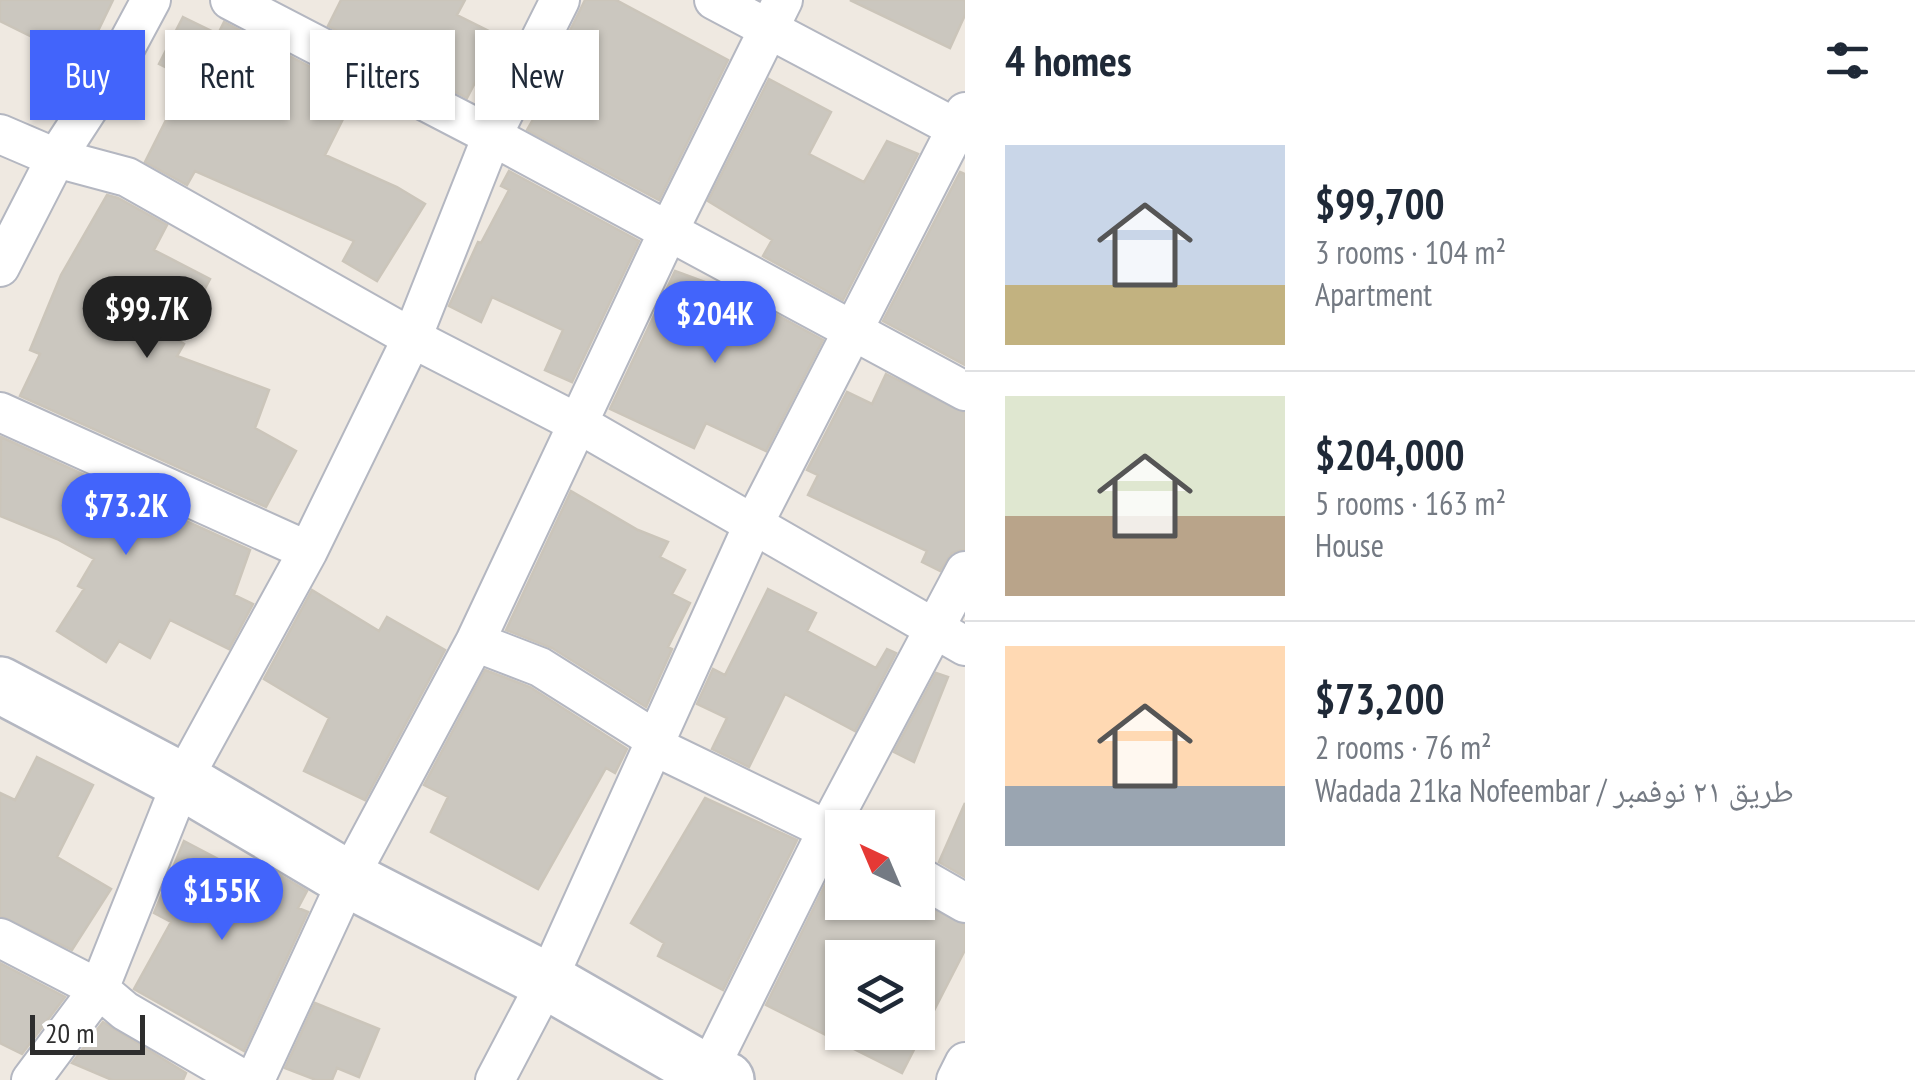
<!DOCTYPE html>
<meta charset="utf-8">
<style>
body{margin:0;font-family:"PT Sans Narrow","Noto Naskh Arabic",sans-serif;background:#f6f6f7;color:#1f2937;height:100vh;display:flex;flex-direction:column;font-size:38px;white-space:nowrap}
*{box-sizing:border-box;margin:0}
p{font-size:32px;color:#747a83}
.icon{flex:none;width:55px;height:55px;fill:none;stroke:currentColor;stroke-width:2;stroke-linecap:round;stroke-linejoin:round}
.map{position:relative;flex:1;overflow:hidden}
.side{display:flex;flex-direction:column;background:#fff;width:950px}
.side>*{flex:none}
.hud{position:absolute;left:30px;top:30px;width:785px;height:90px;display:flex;gap:20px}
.needle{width:65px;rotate:316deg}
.controls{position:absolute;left:825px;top:810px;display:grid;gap:20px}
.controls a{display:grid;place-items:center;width:110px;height:110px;border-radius:0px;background:#fff;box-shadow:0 2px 8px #0004;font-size:50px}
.scale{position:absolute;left:30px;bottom:25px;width:115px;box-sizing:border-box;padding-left:10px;border:5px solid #2e2e2e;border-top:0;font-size:28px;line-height:35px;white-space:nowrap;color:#2e2e2e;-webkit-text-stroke:8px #fff;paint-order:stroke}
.price{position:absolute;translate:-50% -85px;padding:0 22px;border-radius:35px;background:#4264fb;color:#fff;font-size:32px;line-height:65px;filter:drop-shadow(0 2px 5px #0008)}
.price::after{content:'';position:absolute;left:50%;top:60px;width:30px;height:22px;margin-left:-15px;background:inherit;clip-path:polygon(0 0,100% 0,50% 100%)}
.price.current{background:#222;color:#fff}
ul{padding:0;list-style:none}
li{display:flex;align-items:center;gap:30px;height:250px;padding:0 40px}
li+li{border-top:2px solid #e0e1e3}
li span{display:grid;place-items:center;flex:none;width:280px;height:200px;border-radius:0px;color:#555}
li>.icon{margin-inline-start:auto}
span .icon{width:120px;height:120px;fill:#fffc;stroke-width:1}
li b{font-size:42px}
h2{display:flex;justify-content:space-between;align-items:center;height:120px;padding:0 40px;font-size:42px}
.pill{padding:0 35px;border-radius:0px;background:#fff;box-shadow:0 2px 8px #0004;font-size:35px;line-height:90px}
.pill.current{background:#4264fb;color:#fff}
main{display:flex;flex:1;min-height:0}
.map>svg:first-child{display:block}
.building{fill:#cbc7bf;stroke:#cbc5ba;stroke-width:2.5;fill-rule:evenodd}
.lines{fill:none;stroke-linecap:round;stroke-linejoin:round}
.street-casing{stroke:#b4b7c1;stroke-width:42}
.secondary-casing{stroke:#b4b7c1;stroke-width:60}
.street{stroke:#fff;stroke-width:38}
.secondary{stroke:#fff;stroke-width:55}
</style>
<main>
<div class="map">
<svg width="965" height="1080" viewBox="0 0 965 1080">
<rect width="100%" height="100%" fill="#efe9e1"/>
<!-- building -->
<path class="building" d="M0 0H113L83 62 0 21Z
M341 0H465L457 15 499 36 467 98 328 26Z
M585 0H616L728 60 659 200 527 130 558 76 550 71Z
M850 0H965V15L950 48Z
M183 17 218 34 224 22 357 91 325 155 397 187 425 204 377 281 343 261 354 241 195 171 187 185 145 162 187 78 159 64Z
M769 79 831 112 809 154 864 182 887 141 918 154 843 300 763 256 772 240 708 201Z
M509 171 639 241 572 382 545 370 563 330 492 297 481 322 449 306 478 242 481 243 509 190 501 186Z
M960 172 965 174V365L883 321Z
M107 195 118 198 167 225 154 250 210 279 178 340 184 344 177 356 269 390 255 428 296 451 266 507 20 396 40 354 30 350 61 275Z
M675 271 740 295 823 340 766 451 706 423 694 448 610 409Z
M886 374 965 413V549L952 553 940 571 922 562 927 551 808 495 818 475 807 470 847 392 872 404Z
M1 437 250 550 234 595 253 604 229 649 170 620 150 658 119 641 106 662 57 631 84 589 78 586 94 559 57 539 0 516Z
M571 491 638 530 668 542 660 557 685 570 672 594 690 603 668 647 672 649 646 707 552 648 506 630Z
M768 589 816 613 807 631 876 668 887 649 896 653 855 731 785 694 749 767 712 749 727 718 697 704 713 669 725 675Z
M312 590 379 631 387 617 445 650 365 800 304 771 329 718 264 679Z
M485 670 530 687 627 749 615 773 606 768 538 889 431 832 448 797 424 785Z
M936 673 948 677 914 762 894 752Z
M37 757 93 785 57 857 111 889 72 950 0 916V793L15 800Z
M705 798 797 840 723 990 658 956 664 943 631 923Z
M965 803V877L939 862Z
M184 841 256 879 263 865 307 891 298 908 308 912 244 1051 134 989 171 922 154 913Z
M829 877 842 884V902H919L965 925V950L902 1073 766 1005ZM842 958H918V1032H842Z
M0 963 65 997 22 1054 0 1043Z
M315 1003 379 1029 359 1077 337 1068 332 1080H316L285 1068Z
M103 1022 186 1073 183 1080H112L72 1063Z"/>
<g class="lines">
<!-- street casing -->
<g class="street-casing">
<path id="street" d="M230 0 492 136 965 391
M714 0 965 133
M0 134 56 158 127 177 412 338 579 424 965 646
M0 267 56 158 114 69 151 0
M0 412 308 551
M475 642 540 667 648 735 654 746 842 837
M918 876 965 903
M0 938 99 989 125 1011 244 1080
M707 1073 828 829 965 571
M31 1080 99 989 182 781 308 551 412 338 492 136 560 0
M255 1080 348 879 475 642 668 232 783 0
M495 1080 547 981 754 523 965 112
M956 1080 965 1062"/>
</g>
<!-- secondary casing -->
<g class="secondary-casing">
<path id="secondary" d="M0 685 182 781 348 879 547 981 707 1073 726 1080"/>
</g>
<!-- street -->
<use href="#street" class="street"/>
<!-- secondary -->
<use href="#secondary" class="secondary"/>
</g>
</svg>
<div class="controls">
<a><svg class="needle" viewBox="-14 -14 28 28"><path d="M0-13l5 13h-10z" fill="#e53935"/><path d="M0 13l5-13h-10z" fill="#747a83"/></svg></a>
<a><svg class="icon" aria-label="layers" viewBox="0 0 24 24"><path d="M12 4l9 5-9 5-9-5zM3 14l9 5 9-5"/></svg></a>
</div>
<div class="scale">20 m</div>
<b class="price current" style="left:147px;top:361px">$99.7K</b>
<b class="price" style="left:715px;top:366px">$204K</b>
<b class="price" style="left:126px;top:558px">$73.2K</b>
<b class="price" style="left:222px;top:943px">$155K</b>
<div class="hud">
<a class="pill current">Buy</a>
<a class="pill">Rent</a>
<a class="pill">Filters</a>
<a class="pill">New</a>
</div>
</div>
<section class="side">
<h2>4 homes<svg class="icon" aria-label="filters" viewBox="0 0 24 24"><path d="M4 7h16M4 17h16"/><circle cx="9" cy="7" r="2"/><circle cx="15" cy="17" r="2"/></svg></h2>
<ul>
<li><span style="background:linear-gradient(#c9d6e8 70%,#c2b280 0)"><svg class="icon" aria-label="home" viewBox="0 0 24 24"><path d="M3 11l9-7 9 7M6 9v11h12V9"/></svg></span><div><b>$99,700</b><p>3 rooms · 104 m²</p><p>Apartment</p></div></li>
<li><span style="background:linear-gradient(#dfe7d0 60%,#b9a48a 0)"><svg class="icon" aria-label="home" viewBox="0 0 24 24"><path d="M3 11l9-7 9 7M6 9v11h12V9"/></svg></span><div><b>$204,000</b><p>5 rooms · 163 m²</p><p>House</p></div></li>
<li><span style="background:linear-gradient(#ffd9b3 70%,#9aa5b1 0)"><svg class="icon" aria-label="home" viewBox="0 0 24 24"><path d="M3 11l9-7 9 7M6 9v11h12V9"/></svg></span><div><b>$73,200</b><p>2 rooms · 76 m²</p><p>Wadada 21ka Nofeembar / طريق ٢١ نوفمبر</p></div></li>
</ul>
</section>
</main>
